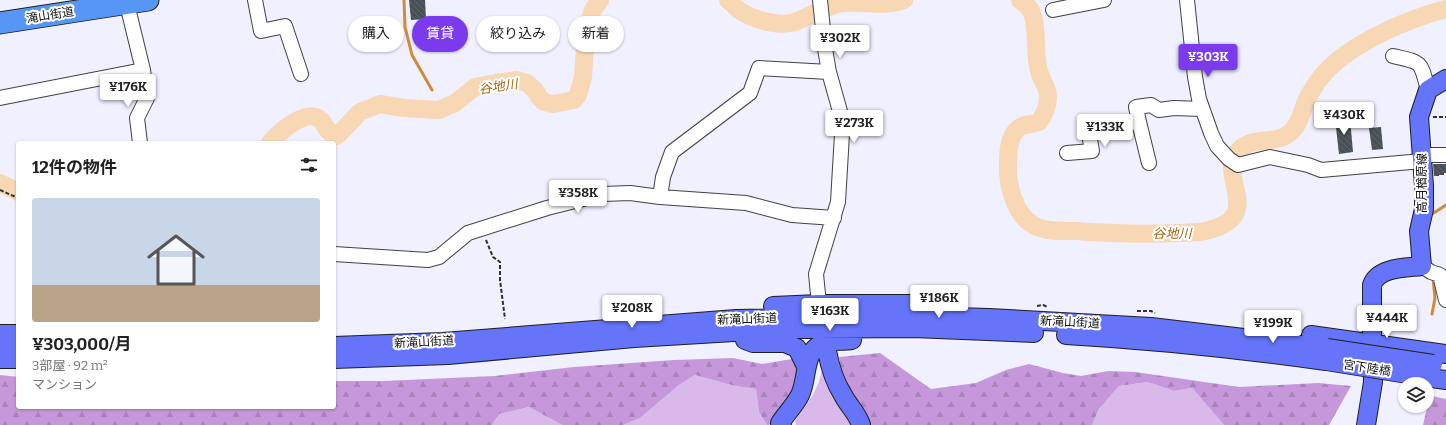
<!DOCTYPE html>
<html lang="ja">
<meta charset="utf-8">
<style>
body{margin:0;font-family:Bitter,"Noto Sans JP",serif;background:#f6f6f6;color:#222;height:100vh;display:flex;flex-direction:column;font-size:15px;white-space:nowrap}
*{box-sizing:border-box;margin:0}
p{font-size:13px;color:#767676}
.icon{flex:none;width:22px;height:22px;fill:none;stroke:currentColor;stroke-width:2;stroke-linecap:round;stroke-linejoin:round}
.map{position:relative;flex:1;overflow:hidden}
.panel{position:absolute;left:16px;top:141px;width:320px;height:268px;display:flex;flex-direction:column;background:#fff;border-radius:4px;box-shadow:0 1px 3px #0004}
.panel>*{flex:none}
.top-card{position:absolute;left:348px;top:16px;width:380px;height:36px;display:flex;gap:8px}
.fabs{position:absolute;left:1398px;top:377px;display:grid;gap:8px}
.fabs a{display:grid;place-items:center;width:36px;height:36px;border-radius:50%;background:#fff;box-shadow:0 1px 3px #0004;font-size:20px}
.price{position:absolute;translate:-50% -34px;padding:0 9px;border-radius:4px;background:#fff;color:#222;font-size:13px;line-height:26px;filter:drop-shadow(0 1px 2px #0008)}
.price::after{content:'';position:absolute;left:50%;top:24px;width:12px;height:9px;margin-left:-6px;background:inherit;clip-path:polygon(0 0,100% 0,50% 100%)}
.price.selected{background:#7c3aed;color:#fff}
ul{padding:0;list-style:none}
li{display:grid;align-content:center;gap:8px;height:212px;padding:0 16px}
li span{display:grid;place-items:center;height:124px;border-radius:4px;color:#555}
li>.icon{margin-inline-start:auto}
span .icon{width:72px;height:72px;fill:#fffc;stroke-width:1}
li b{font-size:17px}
h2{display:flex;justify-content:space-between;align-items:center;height:48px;padding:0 16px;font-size:17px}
.pill{padding:0 14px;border-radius:18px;background:#fff;box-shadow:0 1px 3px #0004;font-size:14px;line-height:36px}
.pill.selected{background:#7c3aed;color:#fff}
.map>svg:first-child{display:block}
.grass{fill:#d8b9ea}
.forest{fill:url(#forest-firs)}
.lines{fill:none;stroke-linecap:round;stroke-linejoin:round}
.stream{stroke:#ce8b3a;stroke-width:3}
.river{stroke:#f7d7b4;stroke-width:18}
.building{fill:url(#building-back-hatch)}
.minor-casing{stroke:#414141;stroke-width:16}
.major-casing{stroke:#1f1f1f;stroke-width:20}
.highway-casing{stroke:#1f1f1f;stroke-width:23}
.path{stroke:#303030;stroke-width:2;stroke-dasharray:4 2;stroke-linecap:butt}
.minor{stroke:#fff;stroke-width:14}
.major{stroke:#6574f9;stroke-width:18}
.highway{stroke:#5796f5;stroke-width:21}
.major-bridge-casing{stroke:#1f1f1f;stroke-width:20;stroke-linecap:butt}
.major-bridge{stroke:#6574f9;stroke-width:18}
.labels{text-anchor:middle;stroke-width:4;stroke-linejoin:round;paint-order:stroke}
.street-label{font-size:12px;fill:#0e0e0e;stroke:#fff}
.water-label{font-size:13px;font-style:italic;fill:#a26716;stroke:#fff}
</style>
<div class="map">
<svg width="1446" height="425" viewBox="0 0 1446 425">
<defs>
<pattern id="forest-firs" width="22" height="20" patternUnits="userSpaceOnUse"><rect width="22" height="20" fill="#c698db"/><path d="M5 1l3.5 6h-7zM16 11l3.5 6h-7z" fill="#a982bb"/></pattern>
<pattern id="building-back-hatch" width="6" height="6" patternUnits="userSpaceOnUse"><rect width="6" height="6" fill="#4a5057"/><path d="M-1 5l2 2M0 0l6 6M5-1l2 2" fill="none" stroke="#60656a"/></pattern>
</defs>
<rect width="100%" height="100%" fill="#f0f0ff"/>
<!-- grass -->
<path class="grass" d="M823 365 855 425H796L795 421 813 395 819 382Z
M695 375 735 386 756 389 759 412 767 425H623L640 418 679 385Z
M1148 382 1174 391 1192 388 1224 425H1092L1099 409 1119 386Z
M529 407 562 425H492L499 414Z"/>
<!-- forest -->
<path class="forest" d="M880 353 931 389 976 383 1006 370 1029 364 1063 373 1081 376 1108 371 1135 372 1239 387 1318 383 1351 386 1329 425H1224L1192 388 1174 391 1148 382 1119 386 1099 409 1092 425H867L844 383 839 357Z
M733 358 762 364 792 359C794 363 797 367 798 371 803 388 780 413 769 425H767L759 412 756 389 735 386 695 375 679 385 640 418 623 425H562L529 407 499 414 492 425H0V375L18 377V407H334V381H384L494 376 574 367 674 360Z
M1427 395 1446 399V425H1423L1427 408 1424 406H1427Z"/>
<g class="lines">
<!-- stream -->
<path class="stream" d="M404 0 405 27 412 55 432 90
M1429 216 1446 205
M1432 314 1435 298 1433 278"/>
<!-- river -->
<path class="river" d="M728 0C732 3 735 7 739 10 753 20 779 27 795 22 811 16 826 5 843 3 864 1 884 8 904 0
M1020 0C1026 4 1031 8 1033 16 1038 33 1034 53 1039 71 1041 80 1048 87 1048 96 1048 106 1045 114 1039 122 1034 124 1027 124 1022 126 1010 131 1008 150 1008 161 1007 184 1014 217 1037 227 1049 232 1064 231 1076 231 1117 234 1159 235 1200 232 1273 218 1212 176 1240 149 1254 136 1277 145 1291 132 1300 124 1302 110 1307 99 1310 93 1314 87 1318 81 1343 46 1405 20 1446 9
M270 143C279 132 307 107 321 120 326 126 327 133 336 136L339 134 360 112 380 104 404 108 439 110 455 103 475 87 496 83 517 80 527 83 535 90 539 97 544 102 553 104 574 100 578 95 583 77 586 30 593 10 600 0
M0 183 18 192"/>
</g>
<!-- building -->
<path class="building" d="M409 0H425L426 19 411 20Z
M1350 118 1353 152 1339 154 1335 119Z
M1381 127 1383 149 1372 150 1369 128Z
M1433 164H1446V173H1444V175H1439V176H1434Z"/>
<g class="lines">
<!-- minor casing -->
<g class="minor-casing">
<path id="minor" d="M126 0 143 70 147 98 137 118 140 143
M255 0 261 31 285 26 301 74
M1187 0 1195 77 1199 99 1211 133 1217 146 1229 159 1238 165 1270 157 1308 165 1321 170 1422 161
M1053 10 1104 0
M1393 56C1423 63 1420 60 1428 90
M0 98 143 70
M1067 153 1092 151 1088 128 1139 122
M1422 155H1446
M1149 163 1139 122 1136 107 1151 105 1159 110 1174 108 1202 109
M660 197 663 177 672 152 750 93 759 68 829 72
M334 254 428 260 439 257 468 233 547 208 603 194 630 193 660 197 746 203 792 215 834 218
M1422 266 1431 272 1440 275 1446 300
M819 304 816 274 838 202 842 134 841 115 829 72 825 49 820 0"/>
</g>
<!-- major casing -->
<g class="major-casing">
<path id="major" d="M773 306 819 304H942
M0 334H18
M1066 335C1153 340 1239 349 1326 361
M1311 335 1446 354
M745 340 753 343H785L792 346 797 348 806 366
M334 346 443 342 736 319 921 316 989 318 1151 327 1327 348
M0 347H18
M827 351C830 367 834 381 843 395 848 405 858 414 861 425
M0 359H18
M334 359 448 355 634 338 783 329 913 328 1034 333
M1432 378 1446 380
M782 425 780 423C786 414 795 405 800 395 808 379 803 353 821 344 830 339 842 342 852 340
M1366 425 1373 382 1372 344V285C1378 267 1406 268 1422 266L1419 231 1424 209V186L1419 117 1428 90 1446 79"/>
</g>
<!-- highway casing -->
<g class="highway-casing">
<path id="highway" d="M0 23 148 0"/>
</g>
<!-- path -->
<path class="path" d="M1433 117H1446
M0 190 18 198
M486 240 493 257 500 262V280L505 319
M1037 306 1043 305 1048 307
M1137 311H1151L1155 313"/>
<!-- minor -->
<use href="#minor" class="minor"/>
<!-- major -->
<use href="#major" class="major"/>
<!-- highway -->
<use href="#highway" class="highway"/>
<!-- major-bridge casing -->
<g class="major-bridge-casing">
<path id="major-bridge" d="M1327 348 1433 364
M1326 361 1432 378"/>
</g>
<!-- major-bridge -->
<use href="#major-bridge" class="major-bridge"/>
</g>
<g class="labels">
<!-- street labels -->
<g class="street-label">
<text transform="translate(50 15) rotate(-9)" y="4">滝山街道</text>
<text transform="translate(1422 183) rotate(-90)" y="4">高月楢原線</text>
<text transform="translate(747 319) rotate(-2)" y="4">新滝山街道</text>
<text transform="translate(1070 322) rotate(3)" y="4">新滝山街道</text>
<text transform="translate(424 342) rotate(-3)" y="4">新滝山街道</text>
<text transform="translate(1367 368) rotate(9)" y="4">宮下陸橋</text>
</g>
<!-- water labels -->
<g class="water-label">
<text transform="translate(498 86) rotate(-8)" y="5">谷地川</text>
<text x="1172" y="238">谷地川</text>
</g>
</g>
</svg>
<div class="fabs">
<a><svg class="icon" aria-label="layers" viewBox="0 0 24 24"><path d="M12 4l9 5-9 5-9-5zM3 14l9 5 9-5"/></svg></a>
</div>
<b class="price" style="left:840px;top:59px">¥302K</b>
<b class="price selected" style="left:1208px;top:78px">¥303K</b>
<b class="price" style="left:128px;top:108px">¥176K</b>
<b class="price" style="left:1344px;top:136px">¥430K</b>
<b class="price" style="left:854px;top:144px">¥273K</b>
<b class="price" style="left:1105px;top:148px">¥133K</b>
<b class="price" style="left:578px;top:214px">¥358K</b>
<b class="price" style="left:939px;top:319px">¥186K</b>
<b class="price" style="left:632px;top:329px">¥208K</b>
<b class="price" style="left:830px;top:332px">¥163K</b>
<b class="price" style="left:1387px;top:339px">¥444K</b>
<b class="price" style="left:1273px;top:344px">¥199K</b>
<div class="top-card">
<a class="pill">購入</a>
<a class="pill selected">賃貸</a>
<a class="pill">絞り込み</a>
<a class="pill">新着</a>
</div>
<section class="panel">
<h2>12件の物件<svg class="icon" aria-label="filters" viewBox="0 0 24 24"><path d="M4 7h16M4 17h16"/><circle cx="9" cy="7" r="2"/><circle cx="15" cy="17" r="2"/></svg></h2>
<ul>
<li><span style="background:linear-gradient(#c9d6e8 70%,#b9a48a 0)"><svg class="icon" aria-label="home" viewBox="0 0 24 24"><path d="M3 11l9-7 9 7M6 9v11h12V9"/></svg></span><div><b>¥303,000/月</b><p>3部屋 · 92 m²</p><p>マンション</p></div></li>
</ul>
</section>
</div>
